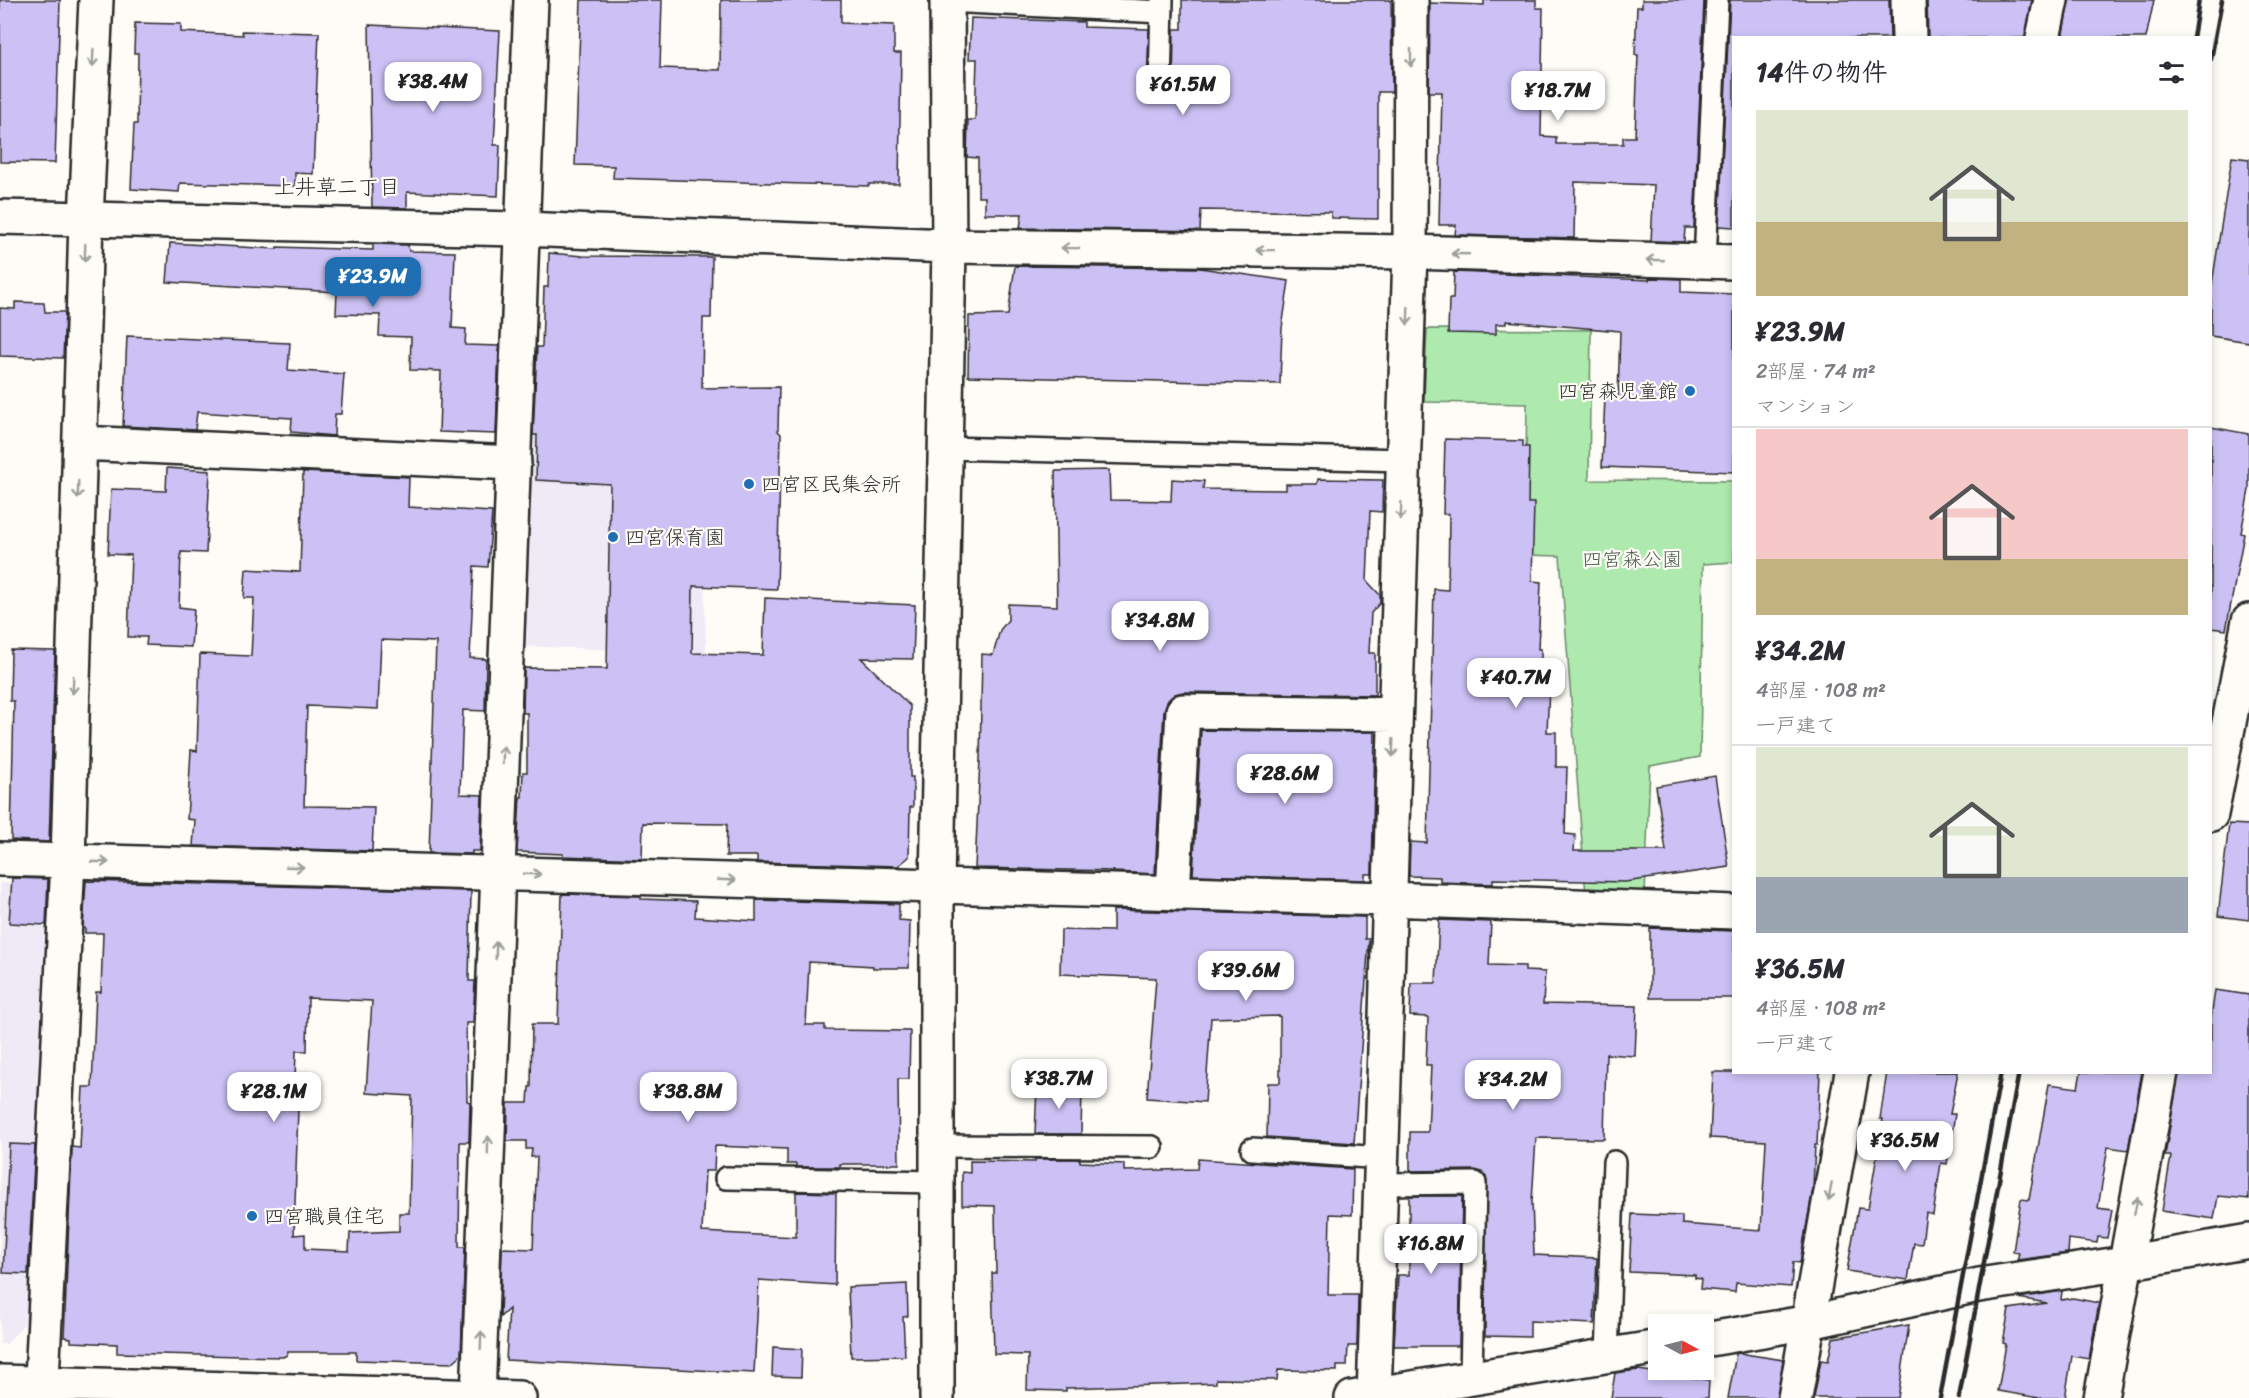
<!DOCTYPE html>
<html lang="ja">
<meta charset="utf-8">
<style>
body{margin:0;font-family:Sriracha,"Klee One",sans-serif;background:#f2f2f3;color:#2b2b33;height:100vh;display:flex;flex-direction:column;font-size:22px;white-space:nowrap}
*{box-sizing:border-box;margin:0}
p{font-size:20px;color:#7c7c81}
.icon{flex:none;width:33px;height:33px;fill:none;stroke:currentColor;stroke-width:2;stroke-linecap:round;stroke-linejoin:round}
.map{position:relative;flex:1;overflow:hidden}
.drawer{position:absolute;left:1732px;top:36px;width:480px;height:1038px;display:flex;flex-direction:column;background:#fff;border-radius:0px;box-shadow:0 3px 9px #0003}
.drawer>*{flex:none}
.needle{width:39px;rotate:97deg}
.fabs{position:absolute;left:1648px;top:1314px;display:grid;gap:12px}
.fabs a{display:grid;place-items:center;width:66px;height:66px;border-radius:0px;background:#fff;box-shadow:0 3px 9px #0003;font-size:30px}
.price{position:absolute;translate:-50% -51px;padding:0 14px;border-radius:12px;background:#fff;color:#222;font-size:20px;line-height:39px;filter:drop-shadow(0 2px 3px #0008)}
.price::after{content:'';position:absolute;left:50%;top:36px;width:18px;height:14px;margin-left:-9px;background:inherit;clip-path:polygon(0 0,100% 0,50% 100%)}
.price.active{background:#1f6fb2;color:#fff}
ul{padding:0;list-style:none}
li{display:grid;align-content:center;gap:12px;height:318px;padding:0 24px}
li+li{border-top:2px solid #e1e1e2}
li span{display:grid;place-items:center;height:186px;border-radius:0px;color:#555}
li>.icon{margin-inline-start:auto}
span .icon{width:108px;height:108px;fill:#fffc;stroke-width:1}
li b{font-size:26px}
h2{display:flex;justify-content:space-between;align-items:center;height:72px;padding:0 24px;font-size:26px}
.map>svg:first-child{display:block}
.built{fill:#eeeaf6}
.green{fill:#aee9ad;stroke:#6c8a6c;stroke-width:1.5}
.building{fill:#cbc1f4;stroke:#2b2b2b;stroke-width:1.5;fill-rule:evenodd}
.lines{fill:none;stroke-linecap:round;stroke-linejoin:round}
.service-casing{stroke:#2b2b2b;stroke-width:26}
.minor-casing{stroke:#2b2b2b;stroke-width:38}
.tertiary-casing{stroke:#2b2b2b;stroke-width:38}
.service{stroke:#fdfcf7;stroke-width:21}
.minor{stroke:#fdfcf7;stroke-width:33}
.tertiary{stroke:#fdfcf7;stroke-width:33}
.rail{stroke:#2b2b2b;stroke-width:4.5}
.oneway{stroke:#9e9e9b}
.poi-dot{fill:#1f6fb2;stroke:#fdfcf7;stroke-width:2}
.labels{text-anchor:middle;stroke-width:4.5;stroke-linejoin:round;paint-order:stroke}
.poi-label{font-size:20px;fill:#2b2b2b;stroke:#fdfcf7;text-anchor:start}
.park-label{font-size:20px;fill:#4c5a4c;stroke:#fdfcf7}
.neighbourhood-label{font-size:21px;fill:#2b2b2b;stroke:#fdfcf7}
</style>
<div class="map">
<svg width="2249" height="1398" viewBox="0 0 2249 1398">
<rect width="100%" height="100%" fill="#fdfcf7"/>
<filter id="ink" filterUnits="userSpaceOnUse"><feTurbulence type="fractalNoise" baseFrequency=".0167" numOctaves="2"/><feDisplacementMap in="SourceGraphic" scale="12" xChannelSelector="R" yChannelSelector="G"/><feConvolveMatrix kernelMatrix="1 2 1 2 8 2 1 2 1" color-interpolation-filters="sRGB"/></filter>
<g filter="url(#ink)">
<!-- built -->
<path class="built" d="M700 426 706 653 519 646 527 429Z
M0 883 47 885 26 1322 6 1344H0Z"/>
<!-- green -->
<path class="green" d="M1427 329 1591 330 1589 480 1734 481V562L1703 564 1700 757 1650 766 1645 896 1586 895 1560 556 1524 555 1527 404 1424 402Z"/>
<!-- building -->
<path class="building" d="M0 0H60L55 163 0 162Z
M581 0H662L660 68 720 70 721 0H841V23L894 25V53H901L899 184H869V186L613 178 614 166 575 165Z
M1182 0H1391L1392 92H1378V219L1331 218V212L1201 210 1200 231 1020 228 1022 214H985V197H978V158L967 157 968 120H975L977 59H969L971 18 1084 22V27L1149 29 1147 89 1153 100 1160 102 1167 100 1173 90 1174 29H1182Z
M1484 0H1536V8H1543L1541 136 1556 137V144H1623V137H1635L1638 55H1635L1637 7H1642V0H1704L1694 228H1685L1684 242 1651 241 1654 185 1575 182 1574 238 1455 235 1456 225H1439L1442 92H1429L1430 3 1484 5Z
M1730 0H1889L1890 38H1734V227L1719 226Z
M1927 0H2032L2025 38H1928Z
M2069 0H2154L2146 38H2062Z
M135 23 181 24V32L243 35 242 31 319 33 313 174 295 173V186L180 183 179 192 131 189 134 124H137L138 53H134Z
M369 25 500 31 494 145H500L498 196 407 192V208L372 207Z
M2232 157 2249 159V342L2211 336V290Z
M170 243 277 249V247L373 250V244L408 245 409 251 455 252 452 328 466 329 465 345 499 346 496 434 439 432 441 371 410 370 411 337 379 336 380 315 336 314 337 292 167 282Z
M549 253 583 256 712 257 711 318H703L702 388 779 387 778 431 781 434 777 589 693 586 692 653 763 655 765 598 915 605 913 659 861 658 910 706V777H913V807H910L909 857 898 866 757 862V856H726L727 824 643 823 642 859 563 856V854L517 852 520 797H522L523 772H527V713H523L524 668 607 669 610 484 536 480 537 435H533L537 347H542L544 287H548Z
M1015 266 1200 268 1289 281 1282 328 1280 384 968 376 969 316 1008 315Z
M1454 272 1649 280V278L1681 279V292L1734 294V472L1602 467 1605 396H1618L1620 331 1506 321V324H1496V334L1448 333 1449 299H1453Z
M15 302 44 303 45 312H65L63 358 0 356V308L15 309Z
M127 336 290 343 288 370 344 374 341 414H335L334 436 291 432 292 418 197 412 195 430 123 426Z
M2211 427 2249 434V490L2241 533 2244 534 2226 630 2211 628Z
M1445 439 1523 441V447H1529L1528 503H1534L1532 581 1541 582 1538 649H1541V663L1550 664 1547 732H1556V767H1567L1565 834 1575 835 1574 851H1666L1656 786 1715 776 1729 867 1625 882 1493 879V884L1440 882V877L1409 876 1410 842 1427 843 1434 589 1448 590 1449 514H1443Z
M167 468 210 471 206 553 181 552 179 607 194 609 191 647 146 645 147 637H128L131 555 108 554 111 489 166 491Z
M1109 470 1110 500 1171 501 1172 479 1204 481 1203 489 1286 490V484H1317L1318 479 1383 480 1382 512 1370 511 1367 581 1380 595V603L1371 613 1369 653H1375V695L1183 692 1175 694 1168 701 1164 710 1155 874 1114 872V871L975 868 980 759 982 654 993 655 1000 630 1008 620V604L1057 606 1055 471Z
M303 472 409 477 408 507 492 512 488 567 474 566 470 658 486 659 485 711 463 710 460 794 482 795 480 851H472V854L429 853 436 642 381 640 378 709 307 706 304 806 374 807 372 851 193 846 195 820 187 819 191 750 197 751 200 654 251 656 254 598H244L246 569 300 572Z
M11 650 55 651 49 842 11 840 14 701H10Z
M1201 730 1375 732 1372 874H1365V880L1193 875Z
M2229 824 2249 825V920L2218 916Z
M12 878 48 879 46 925 9 923Z
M86 881 471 891 469 981H475L473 1023H466L467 1101 470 1102 469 1142H460L459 1247H465L461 1355 452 1363 356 1360V1352H287V1355L283 1357 117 1353V1344L71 1342V1338L64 1337 72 1147 80 1148 83 1087H92L96 992H101L103 933H85V928H83ZM308 998 372 1001 366 1093 412 1096 409 1213H399V1231L350 1233 349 1251 305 1249V1234L294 1235 298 1108H294L296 1051H307Z
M562 894 641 896V899L696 901 695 917 756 921V900L899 904V920L910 921 909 968H873V966L809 962 806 1025H825V1030L910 1031 909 1079H898L899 1164H840V1167H796V1164H787V1149L715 1146 714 1171H705L702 1232 796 1237V1192L836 1193 835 1285 759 1280 754 1373 506 1360 509 1309 500 1317 502 1248 533 1249 537 1157H531L532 1149H526V1141H507L508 1103H528L529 1087H531L532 1024H558Z
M1113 910 1365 917V939H1369L1354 1143 1267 1137 1268 1083H1280V1016L1211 1018 1205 1102 1147 1098 1156 978 1060 974 1061 930 1113 931Z
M1439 920 1491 922 1489 965 1525 966V971L1545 972 1543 1004 1637 1006 1635 1056 1606 1054 1604 1139 1536 1138 1532 1201 1534 1255 1597 1258 1594 1324 1530 1321V1337L1485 1336 1486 1177 1482 1172 1475 1170 1410 1171V1132H1428L1431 1065H1426L1428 1017 1410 1016 1411 983H1436Z
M1650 928 1734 931V998H1650Z
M2215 990 2249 995V1199L2218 1196 2214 1219 2162 1211 2171 1156H2165L2179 1072H2211V1019Z
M1713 1072H1820L1817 1145H1815L1813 1188 1800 1263 1793 1262 1791 1287 1736 1283 1735 1292 1700 1289 1701 1279 1695 1278V1275L1629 1272 1632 1214 1682 1216V1224L1761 1230 1766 1141 1710 1138Z
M1887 1072H1958L1950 1114H1955L1947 1164 1941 1163 1933 1215 1926 1213 1922 1244 1914 1243 1908 1280 1847 1271 1858 1208 1868 1209 1883 1119H1880Z
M2081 1072H2142L2128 1150 2108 1147 2098 1208 2112 1210 2107 1238 2098 1237 2097 1243 2069 1239 2068 1253 2017 1260 2019 1253 2013 1252 2021 1199 2029 1200 2049 1084 2078 1088Z
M1037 1086 1082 1087 1081 1134H1035Z
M9 1144 35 1145 28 1274 3 1273Z
M1035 1159H1080V1162L1124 1164V1171L1197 1169 1198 1159 1353 1169 1352 1215 1330 1214 1328 1295H1358L1357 1346H1348L1347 1366H1337V1371L1278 1370 1277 1380 1216 1379V1383L1066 1388V1391L1027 1390 1028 1355 994 1354 992 1273H996L995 1206 962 1205V1172L970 1173V1161L1035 1162Z
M1409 1196H1462L1459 1346H1394L1398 1275H1409Z
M907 1284 908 1316 903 1317 905 1356 851 1357 848 1287Z
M2062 1291 2061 1300 2073 1298 2099 1303 2089 1359 2072 1356 2065 1398H2039L1998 1391 2006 1344 2003 1343 2009 1309 2047 1303 2018 1298Z
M1909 1325 1898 1398H1814L1821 1360 1828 1361 1833 1338Z
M773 1347 802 1349 801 1377 772 1376Z
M1738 1353 1783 1360 1777 1398H1728L1736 1354Z
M1638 1370 1709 1380 1708 1398H1611L1615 1373Z"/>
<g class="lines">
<!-- service casing -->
<g class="service-casing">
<path id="service" d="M947 1 1162 12
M1160 89 1162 0
M1705 261 1717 0
M945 448 1403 460
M937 1146 1152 1147
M1252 1149 1382 1158
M726 1178 937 1182
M1381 1184 1475 1183 1471 1378
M1607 1356 1614 1162"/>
</g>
<!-- minor casing -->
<g class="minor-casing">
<path id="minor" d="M1908 0 1909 38
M2043 38 2051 0
M80 443 514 463
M2211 814 2249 621
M0 859 1388 899 1734 912
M1173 893 1183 711 1394 714
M41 1398 68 861 86 219 96 0
M478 1398 531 0
M1374 1398 1410 252 1411 0
M1795 1398 1852 1072
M2101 1398 2161 1072"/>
</g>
<!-- tertiary casing -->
<g class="tertiary-casing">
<path id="tertiary" d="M0 217 522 229 949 246 1410 252 1734 262
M1704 1340 1810 1322 1979 1285 2125 1263 2249 1241
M0 1382 519 1398
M937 1398V886L949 246 947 0
M1352 1398 1659 1347"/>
</g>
<!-- service -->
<use href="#service" class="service"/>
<!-- minor -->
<use href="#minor" class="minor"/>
<!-- tertiary -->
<use href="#tertiary" class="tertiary"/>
<!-- rail -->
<path class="rail" d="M2193 38 2199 0
M2211 59 2222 0
M1940 1398 2001 1072
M1959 1398 2019 1072"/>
</g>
<!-- one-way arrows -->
<defs><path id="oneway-shaft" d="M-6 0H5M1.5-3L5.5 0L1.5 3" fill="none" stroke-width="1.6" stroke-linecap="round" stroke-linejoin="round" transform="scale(1.5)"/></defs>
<g class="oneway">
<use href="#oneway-shaft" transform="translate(93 58) rotate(93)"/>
<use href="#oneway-shaft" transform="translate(1411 58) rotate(90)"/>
<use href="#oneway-shaft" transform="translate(1070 248) rotate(-179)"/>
<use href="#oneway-shaft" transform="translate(1265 250) rotate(-179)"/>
<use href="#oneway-shaft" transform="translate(85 253) rotate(92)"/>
<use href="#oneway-shaft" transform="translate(1460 254) rotate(-178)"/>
<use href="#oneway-shaft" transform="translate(1655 260) rotate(-178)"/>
<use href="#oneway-shaft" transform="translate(1408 316) rotate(92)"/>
<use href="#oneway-shaft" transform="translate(78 490) rotate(92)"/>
<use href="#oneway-shaft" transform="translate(1401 511) rotate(92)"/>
<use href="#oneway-shaft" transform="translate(73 685) rotate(92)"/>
<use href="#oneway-shaft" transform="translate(1393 748) rotate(92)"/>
<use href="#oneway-shaft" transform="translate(503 755) rotate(-88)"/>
<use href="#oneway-shaft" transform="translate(100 862) rotate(2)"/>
<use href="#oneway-shaft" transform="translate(295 867) rotate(2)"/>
<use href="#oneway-shaft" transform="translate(532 874) rotate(2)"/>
<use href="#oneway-shaft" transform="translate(727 880) rotate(2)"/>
<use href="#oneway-shaft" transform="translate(496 950) rotate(-88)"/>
<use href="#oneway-shaft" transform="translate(488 1145) rotate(-88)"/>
<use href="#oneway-shaft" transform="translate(1830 1192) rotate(101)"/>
<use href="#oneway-shaft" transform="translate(2136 1206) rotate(-79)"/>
<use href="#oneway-shaft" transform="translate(481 1340) rotate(-88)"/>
</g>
</g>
<!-- markers -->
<g class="poi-dot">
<circle cx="1690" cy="391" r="6"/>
<circle cx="749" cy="484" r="6"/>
<circle cx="613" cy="537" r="6"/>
<circle cx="252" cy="1216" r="6"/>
</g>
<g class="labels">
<!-- poi labels -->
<g class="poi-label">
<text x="1678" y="398" text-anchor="end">四宮森児童館</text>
<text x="761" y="491">四宮区民集会所</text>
<text x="625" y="544">四宮保育園</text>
<text x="264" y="1223">四宮職員住宅</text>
</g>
<!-- park labels -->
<g class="park-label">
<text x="1632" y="566">四宮森公園</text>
</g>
<!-- neighbourhood labels -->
<g class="neighbourhood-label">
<text x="337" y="194">上井草二丁目</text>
</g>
</g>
</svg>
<div class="fabs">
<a><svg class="needle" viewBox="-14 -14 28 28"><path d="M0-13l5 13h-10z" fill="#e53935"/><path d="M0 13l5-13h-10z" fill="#7c7c81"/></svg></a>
</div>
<b class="price" style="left:433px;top:113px">¥38.4M</b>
<b class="price" style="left:1183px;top:116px">¥61.5M</b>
<b class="price" style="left:1558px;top:122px">¥18.7M</b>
<b class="price active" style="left:373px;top:308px">¥23.9M</b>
<b class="price" style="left:1160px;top:652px">¥34.8M</b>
<b class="price" style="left:1516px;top:709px">¥40.7M</b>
<b class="price" style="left:1285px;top:805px">¥28.6M</b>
<b class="price" style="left:1246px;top:1002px">¥39.6M</b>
<b class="price" style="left:1059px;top:1110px">¥38.7M</b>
<b class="price" style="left:1513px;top:1111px">¥34.2M</b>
<b class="price" style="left:274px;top:1123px">¥28.1M</b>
<b class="price" style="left:688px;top:1123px">¥38.8M</b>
<b class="price" style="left:1905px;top:1172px">¥36.5M</b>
<b class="price" style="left:1431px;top:1275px">¥16.8M</b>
<section class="drawer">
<h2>14件の物件<svg class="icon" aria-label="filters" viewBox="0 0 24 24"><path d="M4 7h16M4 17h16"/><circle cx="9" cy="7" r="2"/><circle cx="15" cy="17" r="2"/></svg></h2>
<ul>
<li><span style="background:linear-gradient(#dfe7d0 60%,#c2b280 0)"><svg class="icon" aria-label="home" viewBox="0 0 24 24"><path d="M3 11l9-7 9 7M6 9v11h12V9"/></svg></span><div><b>¥23.9M</b><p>2部屋 · 74 m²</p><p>マンション</p></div></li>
<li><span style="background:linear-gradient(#f6c9c9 70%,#c2b280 0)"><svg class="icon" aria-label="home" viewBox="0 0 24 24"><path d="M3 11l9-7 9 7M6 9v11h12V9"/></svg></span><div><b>¥34.2M</b><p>4部屋 · 108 m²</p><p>一戸建て</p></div></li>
<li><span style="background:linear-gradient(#dfe7d0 70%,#9aa5b1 0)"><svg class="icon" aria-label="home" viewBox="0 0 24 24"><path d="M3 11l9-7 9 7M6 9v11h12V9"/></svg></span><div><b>¥36.5M</b><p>4部屋 · 108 m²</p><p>一戸建て</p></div></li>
</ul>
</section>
</div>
